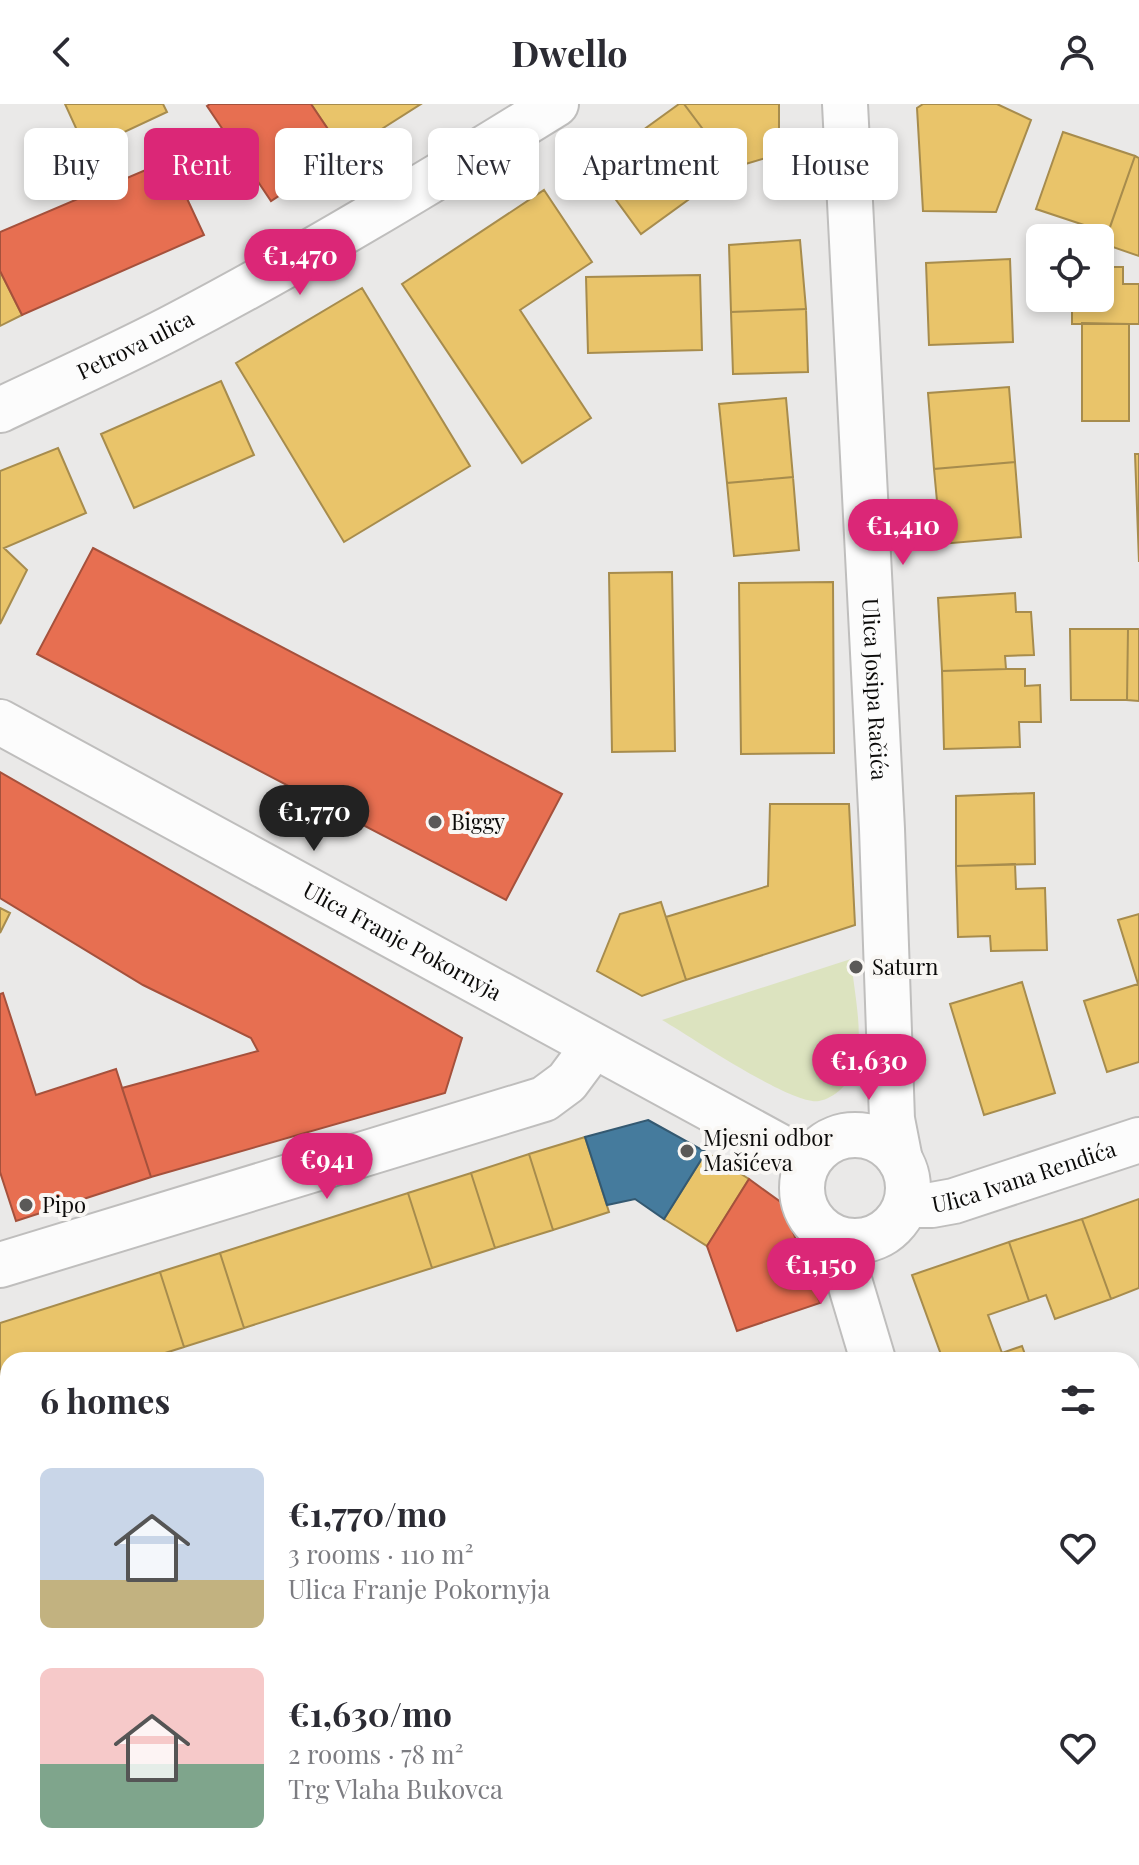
<!DOCTYPE html>
<meta charset="utf-8">
<style>
body{margin:0;font-family:"Playfair Display",serif;background:#f2f2f3;color:#2b2b33;height:100vh;display:flex;flex-direction:column;font-size:30px;white-space:nowrap}
*{box-sizing:border-box;margin:0}
p{font-size:26px;color:#7c7c81}
.icon{flex:none;width:44px;height:44px;fill:none;stroke:currentColor;stroke-width:2;stroke-linecap:round;stroke-linejoin:round}
.map{position:relative;flex:1;overflow:hidden}
.drawer{position:absolute;left:0px;top:1248px;width:1140px;height:514px;display:flex;flex-direction:column;background:#fff;border-radius:24px 24px 0 0;box-shadow:0 4px 12px #0003}
.drawer>*{flex:none}
.hud{position:absolute;left:24px;top:24px;width:1092px;height:72px;display:flex;gap:16px}
.tools{position:absolute;left:1026px;top:120px;display:grid;gap:16px}
.tools a{display:grid;place-items:center;width:88px;height:88px;border-radius:12px;background:#fff;box-shadow:0 4px 12px #0003;font-size:40px}
.price{position:absolute;translate:-50% -68px;padding:0 18px;border-radius:28px;background:#db2777;color:#fff;font-size:26px;line-height:52px;filter:drop-shadow(0 2px 4px #0008)}
.price::after{content:'';position:absolute;left:50%;top:48px;width:24px;height:18px;margin-left:-12px;background:inherit;clip-path:polygon(0 0,100% 0,50% 100%)}
.price.on{background:#222;color:#fff}
ul{padding:0;list-style:none}
li{display:flex;align-items:center;gap:24px;height:200px;padding:0 40px}
li span{display:grid;place-items:center;flex:none;width:224px;height:160px;border-radius:12px;color:#555}
li>.icon{margin-inline-start:auto}
span .icon{width:96px;height:96px;fill:#fffc;stroke-width:1}
li b{font-size:34px}
h2{display:flex;justify-content:space-between;align-items:center;height:96px;padding:0 40px;font-size:34px}
.tag{padding:0 28px;border-radius:12px;background:#fff;box-shadow:0 4px 12px #0003;font-size:28px;line-height:72px}
.tag.on{background:#db2777;color:#fff}
header{display:flex;justify-content:space-between;align-items:center;height:104px;padding:0 40px;background:#fff;font-size:36px;font-weight:700}
.map>svg:first-child{display:block}
.green{fill:#dce3bf}
.homes{fill:#e9c46a;stroke:#a78c4d;stroke-width:2}
.shops{fill:#e76f51;stroke:#a5513c;stroke-width:2}
.public{fill:#457b9d;stroke:#345971;stroke-width:2}
.lines{fill:none;stroke-linecap:round;stroke-linejoin:round}
.service-casing{stroke:#bfbebd;stroke-width:30}
.minor-casing{stroke:#bfbebd;stroke-width:48}
.tertiary-casing{stroke:#bfbebd;stroke-width:48}
.secondary-casing{stroke:#bfbebd;stroke-width:48}
.service{stroke:#fcfcfc;stroke-width:26}
.minor{stroke:#fcfcfc;stroke-width:44}
.tertiary{stroke:#fcfcfc;stroke-width:44}
.secondary{stroke:#fcfcfc;stroke-width:44}
.tram{stroke:#b2b2b1;stroke-width:2}
.poi-dot{fill:#5a5958;stroke:#f9f7f4;stroke-width:3}
.labels{text-anchor:middle;stroke-width:8;stroke-linejoin:round;paint-order:stroke}
.street-label{font-size:22px;fill:#0c0b0a;stroke:#f9f7f4}
.poi-label{font-size:22px;fill:#0c0b0a;stroke:#f9f7f4;text-anchor:start}
</style>
<header><svg class="icon" aria-label="back" viewBox="0 0 24 24"><path d="M15 5l-7 7 7 7"/></svg>Dwello<svg class="icon" aria-label="person" viewBox="0 0 24 24"><circle cx="12" cy="8" r="4"/><path d="M4 21q1-7 8-7t8 7"/></svg></header>
<div class="map">
<svg width="1139" height="1761" viewBox="0 0 1139 1761">
<rect width="100%" height="100%" fill="#eae9e8"/>
<!-- green -->
<path class="green" d="M851 855C854 889 865 932 854 965 849 980 835 994 819 997 792 1002 690 932 662 916Z"/>
<!-- homes -->
<path class="homes" d="M65 0H163L167 8 86 46Z
M311 0H421L344 49Z
M679 0H684L732 64 641 130 592 63Z
M684 0H779V50L732 64Z
M923 0H997L1031 16 996 108 923 107 917 4Z
M1063 28 1135 52 1108 129 1036 105Z
M1135 52 1139 54V152L1104 140Z
M544 86 592 158 520 206 591 314 522 359 402 180Z
M800 136 806 205 731 208 729 141Z
M1010 155 1013 238 929 241 926 159Z
M1100 163H1123V180H1139V220H1072V194H1100Z
M0 167 22 211 0 222Z
M700 171 702 246 588 249 586 173Z
M362 184 470 362 344 438 236 259Z
M806 205 808 268 733 270 731 208Z
M1082 219 1129 220V317H1082Z
M221 277 254 351 134 404 101 330Z
M1009 283 1015 358 934 365 928 289Z
M786 294 793 373 727 379 719 300Z
M58 344 86 409 4 444 27 466 0 520V367Z
M1135 350H1139V458Z
M1015 358 1021 433 941 440 934 365Z
M793 373 799 446 734 452 727 379Z
M672 468 675 647 612 648 609 469Z
M833 478 834 649 741 650 739 479Z
M1015 489 1016 508H1031L1034 551 1005 552 1006 565 942 567 938 494Z
M1070 525H1128L1127 596H1071Z
M1128 525H1139V597L1127 596Z
M1006 565H1025V582L1040 581 1041 618H1019L1020 643 944 645 942 567Z
M1034 689 1035 760 956 762V692Z
M770 700H849L855 821 686 876 666 813 768 782Z
M1015 760 1016 785 1045 784 1047 846 991 847 990 832 958 833 956 762Z
M661 798 686 876 642 892 597 867 620 810Z
M0 804 10 809 0 829Z
M1139 810V958L1107 968 1084 897 1138 880 1118 816Z
M1022 878 1055 989 984 1011 950 900Z
M585 1033 609 1108 553 1126 529 1050Z
M706 1048 749 1075 707 1142 664 1115Z
M529 1050 553 1126 495 1144 471 1069Z
M471 1069 495 1144 432 1164 408 1089Z
M408 1089 432 1164 244 1224 220 1149Z
M1139 1095V1184L1111 1195 1082 1115Z
M1082 1115 1111 1195 1055 1215 1046 1191 1029 1197 1009 1138Z
M1009 1138 1029 1197 988 1211 1002 1249 980 1256H943L912 1171Z
M220 1149 244 1224 184 1243 160 1168Z
M160 1168 184 1243 143 1256H8V1298L0 1301V1219Z
M1022 1242 1027 1256H980L1002 1249Z
M1139 1308V1364L1132 1342V1310Z
M8 1461V1559L0 1561V1464Z
M1139 1528V1612L1132 1614V1530Z
M8 1622V1737L0 1740V1625Z
M58 1754H85L87 1761H37Z
M365 1754H409L411 1761H367Z
M512 1754H615L617 1761H508L506 1756Z
M615 1754H719L721 1761H617Z
M719 1754H793L773 1761H721Z"/>
<!-- shops -->
<path class="shops" d="M210 0H311L344 49 271 97 207 2Z
M169 56 204 131 22 211 0 167V128Z
M93 444 562 690 506 796 37 550Z
M0 668 462 934 445 989 151 1073 122 984 258 947 251 934 143 881 0 794Z
M3 889 36 991 116 965 151 1073 16 1117 0 1068V890Z
M749 1075 782 1099 820 1199 737 1227 707 1142Z"/>
<!-- public -->
<path class="public" d="M648 1016 706 1048 664 1115 635 1095 607 1101 585 1033Z"/>
<g class="lines">
<!-- service casing -->
<g class="service-casing">
<path id="service" d="M0 1431 8 1428"/>
</g>
<!-- minor casing -->
<g class="minor-casing">
<g id="minor">
<path id="s1" d="M845 0 882 725 892 1015 900 1056"/>
<path id="s2" d="M0 618 808 1058"/>
<circle cx="855" cy="1084" r="53"/>
<path id="s3" d="M906 1101H932L954 1097 1139 1036"/>
<path d="M846 1137 847 1169 873 1256"/>
<path d="M0 1161 544 995 567 978 593 943"/>
<path d="M1029 1754 1031 1761"/>
</g>
</g>
<!-- tertiary casing -->
<g class="tertiary-casing">
<g id="tertiary">
<path id="s4" d="M0 306C57 279 115 253 171 224 303 155 430 78 556 0"/>
</g>
</g>
<!-- secondary casing -->
<g class="secondary-casing">
<path id="secondary" d="M1132 1742 1139 1740
M1073 1761 1095 1754"/>
</g>
<!-- service -->
<use href="#service" class="service"/>
<!-- minor -->
<use href="#minor" class="minor"/>
<!-- tertiary -->
<use href="#tertiary" class="tertiary"/>
<!-- secondary -->
<use href="#secondary" class="secondary"/>
<!-- tram -->
<path class="tram" d="M1132 1700 1139 1698
M949 1761 971 1754"/>
</g>
<!-- markers -->
<g class="poi-dot">
<circle cx="435" cy="718" r="8"/>
<circle cx="856" cy="863" r="8"/>
<circle cx="687" cy="1047" r="8"/>
<circle cx="26" cy="1101" r="8"/>
</g>
<g class="labels">
<!-- street labels -->
<g class="street-label">
<text dy="8" stroke="none"><textPath href="#s4" startOffset="150">Petrova ulica</textPath></text>
<text dy="8" stroke="none"><textPath href="#s1" startOffset="586">Ulica Josipa Račića</textPath></text>
<text dy="8" stroke="none"><textPath href="#s2" startOffset="458">Ulica Franje Pokornyja</textPath></text>
<text dy="8" stroke="none"><textPath href="#s3" startOffset="122">Ulica Ivana Rendića</textPath></text>
</g>
<!-- poi labels -->
<g class="poi-label">
<text x="451" y="726">Biggy</text>
<text x="872" y="871">Saturn</text>
<text x="703" y="1042">Mjesni odbor<tspan x="703" dy="25">Mašićeva</tspan></text>
<text x="42" y="1109">Pipo</text>
</g>
</g>
</svg>
<div class="tools">
<a><svg class="icon" aria-label="locate" viewBox="0 0 24 24"><circle cx="12" cy="12" r="6"/><path d="M12 2v4M12 18v4M2 12h4M18 12h4"/></svg></a>
</div>
<b class="price" style="left:300px;top:193px">€1,470</b>
<b class="price" style="left:903px;top:463px">€1,410</b>
<b class="price on" style="left:314px;top:749px">€1,770</b>
<b class="price" style="left:869px;top:998px">€1,630</b>
<b class="price" style="left:327px;top:1097px">€941</b>
<b class="price" style="left:821px;top:1202px">€1,150</b>
<div class="hud">
<a class="tag">Buy</a>
<a class="tag on">Rent</a>
<a class="tag">Filters</a>
<a class="tag">New</a>
<a class="tag">Apartment</a>
<a class="tag">House</a>
</div>
<section class="drawer">
<h2>6 homes<svg class="icon" aria-label="filters" viewBox="0 0 24 24"><path d="M4 7h16M4 17h16"/><circle cx="9" cy="7" r="2"/><circle cx="15" cy="17" r="2"/></svg></h2>
<ul>
<li><span style="background:linear-gradient(#c9d6e8 70%,#c2b280 0)"><svg class="icon" aria-label="home" viewBox="0 0 24 24"><path d="M3 11l9-7 9 7M6 9v11h12V9"/></svg></span><div><b>€1,770/mo</b><p>3 rooms · 110 m²</p><p>Ulica Franje Pokornyja</p></div><svg class="icon" aria-label="heart" viewBox="0 0 24 24"><path d="M12 20l-8-8c-3-5 5-10 8-4 3-6 11-1 8 4z"/></svg></li>
<li><span style="background:linear-gradient(#f6c9c9 60%,#7fa58c 0)"><svg class="icon" aria-label="home" viewBox="0 0 24 24"><path d="M3 11l9-7 9 7M6 9v11h12V9"/></svg></span><div><b>€1,630/mo</b><p>2 rooms · 78 m²</p><p>Trg Vlaha Bukovca</p></div><svg class="icon" aria-label="heart" viewBox="0 0 24 24"><path d="M12 20l-8-8c-3-5 5-10 8-4 3-6 11-1 8 4z"/></svg></li>
</ul>
</section>
</div>
